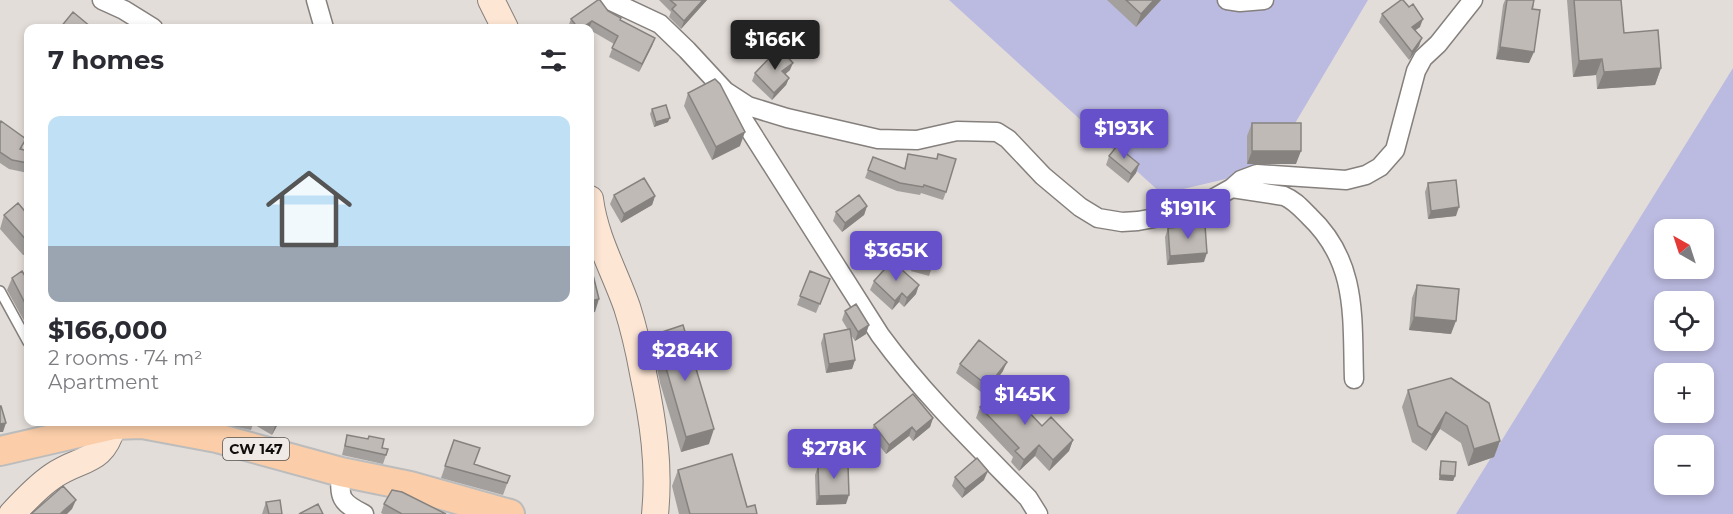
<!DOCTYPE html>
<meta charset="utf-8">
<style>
body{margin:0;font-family:Montserrat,sans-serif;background:#f7f7f7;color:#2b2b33;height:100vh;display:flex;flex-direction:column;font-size:22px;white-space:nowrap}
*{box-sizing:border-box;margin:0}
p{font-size:20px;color:#7c7c81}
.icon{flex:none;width:33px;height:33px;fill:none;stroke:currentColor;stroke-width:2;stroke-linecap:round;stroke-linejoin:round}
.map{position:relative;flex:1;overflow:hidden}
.panel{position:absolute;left:24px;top:24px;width:570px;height:402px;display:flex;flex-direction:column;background:#fff;border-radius:12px;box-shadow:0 3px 9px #0003}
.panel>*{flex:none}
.needle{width:39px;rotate:321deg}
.fabs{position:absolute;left:1654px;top:219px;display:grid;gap:12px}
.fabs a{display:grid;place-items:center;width:60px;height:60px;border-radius:12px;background:#fff;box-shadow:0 3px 9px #0003;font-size:30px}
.price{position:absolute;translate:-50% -51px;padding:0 14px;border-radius:6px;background:#6651ca;color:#fff;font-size:20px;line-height:39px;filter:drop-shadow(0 2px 3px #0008)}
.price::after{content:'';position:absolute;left:50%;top:36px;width:18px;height:14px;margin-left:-9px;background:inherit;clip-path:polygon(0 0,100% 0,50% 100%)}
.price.active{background:#222;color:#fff}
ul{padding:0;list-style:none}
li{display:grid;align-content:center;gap:12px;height:318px;padding:0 24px}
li+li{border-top:2px solid #e1e1e2}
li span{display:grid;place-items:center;height:186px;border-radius:12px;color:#555}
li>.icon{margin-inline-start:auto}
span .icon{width:108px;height:108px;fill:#fffc;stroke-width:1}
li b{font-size:26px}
h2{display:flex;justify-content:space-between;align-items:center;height:72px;padding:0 24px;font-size:26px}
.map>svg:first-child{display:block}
.green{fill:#bbbae0;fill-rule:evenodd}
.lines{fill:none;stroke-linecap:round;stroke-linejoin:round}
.lane-casing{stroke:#85807d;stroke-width:12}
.street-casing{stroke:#85807d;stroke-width:21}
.secondary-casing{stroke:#85807d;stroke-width:28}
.primary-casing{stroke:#bcbcbc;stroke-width:32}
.lane{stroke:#fff;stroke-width:9}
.street{stroke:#fff;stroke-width:18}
.secondary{stroke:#fde6d4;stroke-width:26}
.primary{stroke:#fbcea9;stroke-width:28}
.wall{fill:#a4a09d}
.shaded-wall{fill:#86827f}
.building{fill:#bfbab6;stroke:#86827f;stroke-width:1.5}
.labels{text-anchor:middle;stroke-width:4.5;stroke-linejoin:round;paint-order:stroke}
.shield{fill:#f0eae6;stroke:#54514f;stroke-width:1.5}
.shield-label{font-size:14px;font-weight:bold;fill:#110f0e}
</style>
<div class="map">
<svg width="1733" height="514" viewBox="0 0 1733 514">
<rect width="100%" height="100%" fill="#e3ddd9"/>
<!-- green -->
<path class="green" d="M949 0H1368L1268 169 1162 194Z
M1733 68V514H1456ZM1665 230H1704V268H1665ZM1665 302H1704V340H1665ZM1665 374H1704V412H1665ZM1665 446H1704V484H1665Z"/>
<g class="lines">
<!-- lane casing -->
<g class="lane-casing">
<path id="lane" d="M0 291 28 342"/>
</g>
<!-- street casing -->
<g class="street-casing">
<path id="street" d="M102 0 124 10 153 28
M316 0 324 28
M609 0 660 24 687 50 725 91 880 335C924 395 976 445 1028 498L1038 514
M1227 0 1240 2 1264 0
M725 91 748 106 787 118 878 139 917 140 957 131 997 132 1008 139 1043 176 1080 207 1098 218 1122 222 1138 221 1165 216 1198 207 1232 188 1241 180 1257 174 1346 180 1366 175 1380 167 1395 150 1416 71 1423 58 1438 44 1473 0
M1232 188 1284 196C1294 200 1301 208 1309 216 1358 262 1352 317 1354 379
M341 472C339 498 340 502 364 514"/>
</g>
<!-- secondary casing -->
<g class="secondary-casing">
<path id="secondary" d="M491 0 505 28
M590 199C595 238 614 270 627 307 634 329 639 351 643 373 653 420 660 466 655 514
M12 514C24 501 38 486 53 476 82 456 102 465 113 425"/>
</g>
<!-- primary casing -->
<g class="primary-casing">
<path id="primary" d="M0 451 113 425 142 424 217 438 341 472 410 486 510 514"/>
</g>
<!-- lane -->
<use href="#lane" class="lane"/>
<!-- street -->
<use href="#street" class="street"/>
<!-- secondary -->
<use href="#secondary" class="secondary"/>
<!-- primary -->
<use href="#primary" class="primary"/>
</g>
<!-- wall -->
<path class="wall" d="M659 0H707L681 29 669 17 671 12Z
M1107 0H1161L1136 27Z
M1505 0H1534L1529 63 1496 59 1503 5Z
M1567 0H1621L1624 33 1661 68 1655 85 1597 89 1596 75 1573 77Z
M608 11 621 20 655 38 652 46 639 72 609 57 614 44 590 30V28H568V27L571 19Z
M1382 14 1420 27 1415 30 1419 46 1409 60 1379 22Z
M790 70 785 74 789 78 786 85 772 100 752 81 755 73Z
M688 93 740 146 712 160 684 106Z
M652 109 668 122 654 127 650 114Z
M0 123 23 148 22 150 28 151V173L9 169 0 163Z
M1252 123 1296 164H1247V136Z
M908 154 946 192 943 200 921 193 920 195 897 191 865 178 873 157 904 169Z
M1109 156 1139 164 1136 173 1128 183 1106 165Z
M1428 183 1456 216 1428 219 1425 192Z
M614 195 655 196 652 205 621 223 610 204Z
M867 206 864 215 842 232 833 221 836 212Z
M4 215H28V251L23 255 0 229Z
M1168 228 1204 262 1167 265 1165 237Z
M918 246 932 267 929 276 911 271Z
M810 271 830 279 816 313 797 305Z
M12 278 28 281V326L23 319 7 290Z
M874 281 916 294 904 307 899 302 892 310 870 290Z
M1417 285 1451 334 1409 330 1412 298Z
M845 311 866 334 855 341 851 335 855 360 852 369 826 373 821 343 824 334 848 330 842 320Z
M659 333 709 444 681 452 660 383 653 348Z
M960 364 1003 371 985 395 956 373Z
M1408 390 1500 441 1494 457 1468 466 1461 443 1440 429 1426 451 1412 442 1402 407Z
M980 407 1042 426 1073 440 1069 451 1049 471 1035 456 1019 471 1011 462 1013 457 976 418Z
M933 418 930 427 913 441 909 436 886 454 870 434 874 425Z
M213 422H279L272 435 253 424 251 430Z
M347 435 382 448 386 455 383 464 342 455Z
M454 440 474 464 510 476 503 495 441 478Z
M1441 461 1455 476 1453 481 1439 480 1440 465Z
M818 466 846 504 816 505 815 475Z
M678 470 747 507 757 514H679L672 486Z
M955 477 984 480 962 498 952 486Z
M266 502 282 514H262Z
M384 504 446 514H383L381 513Z"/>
<!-- shaded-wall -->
<path class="shaded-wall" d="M703 0H707L681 29 684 21Z
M1154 0H1161L1136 27 1141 14Z
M1423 19 1420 27 1409 35 1412 27Z
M592 21 589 28H582Z
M655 38 652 46 639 72 642 64Z
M1422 38 1419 46 1409 60 1412 52Z
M1500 47 1534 52 1529 63 1496 59Z
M1602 59 1596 75 1573 77 1579 61Z
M793 63 790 70 780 79 782 71Z
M1661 68 1655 85 1597 89 1604 72Z
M789 78 786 85 772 100 774 93Z
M670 118 668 122 654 127 656 122Z
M745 132 740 146 712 160 716 147Z
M1252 151H1301L1296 164H1247Z
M1139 164 1136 173 1128 183 1131 174Z
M655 196 652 205 621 223 624 214Z
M867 206 864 215 842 232 845 223Z
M1459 207 1456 216 1428 219 1431 211Z
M28 242V251L23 255Z
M1207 253 1204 262 1167 265 1170 256Z
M919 285 916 294 904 307 907 298Z
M902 293 899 302 892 310 895 301Z
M599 299 595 312 590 313V301Z
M1414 317 1456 321 1451 334 1409 330Z
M869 325 866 334 855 341 858 332Z
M855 360 852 369 826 373 829 364Z
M1007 362 1003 371 985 395 988 386Z
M1446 412 1440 429 1426 451 1432 435Z
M933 418 930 427 913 441 916 432Z
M277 422H279L272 435 276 423Z
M6 423 3 432H0V424Z
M912 427 909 436 886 454 889 445Z
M714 429 709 444 681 452 686 437Z
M1073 440 1069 451 1049 471 1053 460Z
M1500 441 1494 457 1468 466 1474 449Z
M1039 445 1035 456 1019 471 1024 460Z
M988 471 984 480 962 498 965 489Z
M1440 475 1455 476 1453 481 1439 480Z
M849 495 846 504 816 505 819 496Z
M76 500 72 509 67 514H60Z"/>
<!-- building -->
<path class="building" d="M598 0H600L608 11 621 18 620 20 655 38 642 64 612 48 618 36 592 21 582 28H578L571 19Z
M670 0H703L684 21 672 9 676 5Z
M1126 0H1154L1141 14Z
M1401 0H1403L1409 7 1413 4 1423 19 1412 27 1422 38 1412 52 1382 14Z
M1507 0H1534L1532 9 1540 10 1534 52 1500 47Z
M1574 0H1621L1624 33 1658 30 1661 68 1604 72 1602 59 1579 61Z
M73 12 91 27 90 28H60Z
M779 48 793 63 782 71 789 78 774 93 755 73Z
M715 79 720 84 745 132 716 147 688 93Z
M666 105 670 118 656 122 652 109Z
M1 121 26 139 20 149 28 151V163L12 160 0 152V123Z
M1252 123H1301V151H1252Z
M1117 146 1139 164 1131 174 1109 156Z
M908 154 937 159 938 154 956 159 946 192 924 185 923 187 900 183 868 170 873 157 905 169Z
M644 178 655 196 624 214 614 195Z
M1456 180 1459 207 1431 211 1428 183Z
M859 195 867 206 845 223 836 212Z
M18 203 28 215V242L4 215Z
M1205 225 1207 253 1170 256 1168 228Z
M918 246 936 250 932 267 914 262Z
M892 261 919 285 907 298 902 293 895 301 874 281Z
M591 267 599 299 590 301V268Z
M22 271 28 281V309L12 278Z
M810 271 830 279 820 304 800 296Z
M1417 285 1459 289 1456 321 1414 317Z
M856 304 869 325 858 332 845 311Z
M683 325 714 429 686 437 666 368 659 333Z
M850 329 855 360 829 364 824 334Z
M979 340 1007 362 988 386 960 364Z
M1451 378 1489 403 1500 441 1474 449 1467 426 1446 412 1432 435 1418 426 1408 390Z
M1003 385 1042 426 1051 417 1073 440 1053 460 1039 445 1024 460 1015 451 1019 448 980 407Z
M913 394 933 418 916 432 912 427 889 445 874 425Z
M0 406H1L6 423 0 424Z
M347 435 368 439 369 436 384 439 382 448 388 449 386 455 345 446Z
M454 440 480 448 474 464 510 476 507 483 445 466Z
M732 454 747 507 755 505 757 514H690L678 470Z
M977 458 988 471 965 489 955 477Z
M1441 461 1456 462 1455 476 1440 475Z
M848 465 849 495 819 496 818 466Z
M63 486 76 500 60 514H31Z
M392 490 402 492 446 514H402L384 504Z
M280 500 282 514H269L266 502Z
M318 504 323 514H299Z"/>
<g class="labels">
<!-- shield labels -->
<rect class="shield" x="223" y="438" width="66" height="22" rx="4.5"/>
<g class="shield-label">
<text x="256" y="454">CW 147</text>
</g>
</g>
</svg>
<div class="fabs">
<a><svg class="needle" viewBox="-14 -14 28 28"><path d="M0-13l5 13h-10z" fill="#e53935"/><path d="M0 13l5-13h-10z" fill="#7c7c81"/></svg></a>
<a><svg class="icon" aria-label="locate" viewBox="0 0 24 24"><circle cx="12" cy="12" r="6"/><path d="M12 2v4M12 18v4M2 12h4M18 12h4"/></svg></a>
<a>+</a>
<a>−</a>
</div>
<b class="price active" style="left:775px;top:71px">$166K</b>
<b class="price" style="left:1124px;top:160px">$193K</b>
<b class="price" style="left:1188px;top:240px">$191K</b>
<b class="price" style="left:896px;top:282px">$365K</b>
<b class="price" style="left:685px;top:382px">$284K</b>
<b class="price" style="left:1025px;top:426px">$145K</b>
<b class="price" style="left:834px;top:480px">$278K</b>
<section class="panel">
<h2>7 homes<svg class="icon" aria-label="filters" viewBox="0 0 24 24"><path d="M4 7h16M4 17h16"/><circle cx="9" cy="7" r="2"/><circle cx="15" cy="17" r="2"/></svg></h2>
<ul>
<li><span style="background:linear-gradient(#bfe0f5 70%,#9aa5b1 0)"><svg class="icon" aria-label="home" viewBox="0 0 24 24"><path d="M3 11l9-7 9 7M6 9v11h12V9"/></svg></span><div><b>$166,000</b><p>2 rooms · 74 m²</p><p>Apartment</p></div></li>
</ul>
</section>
</div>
